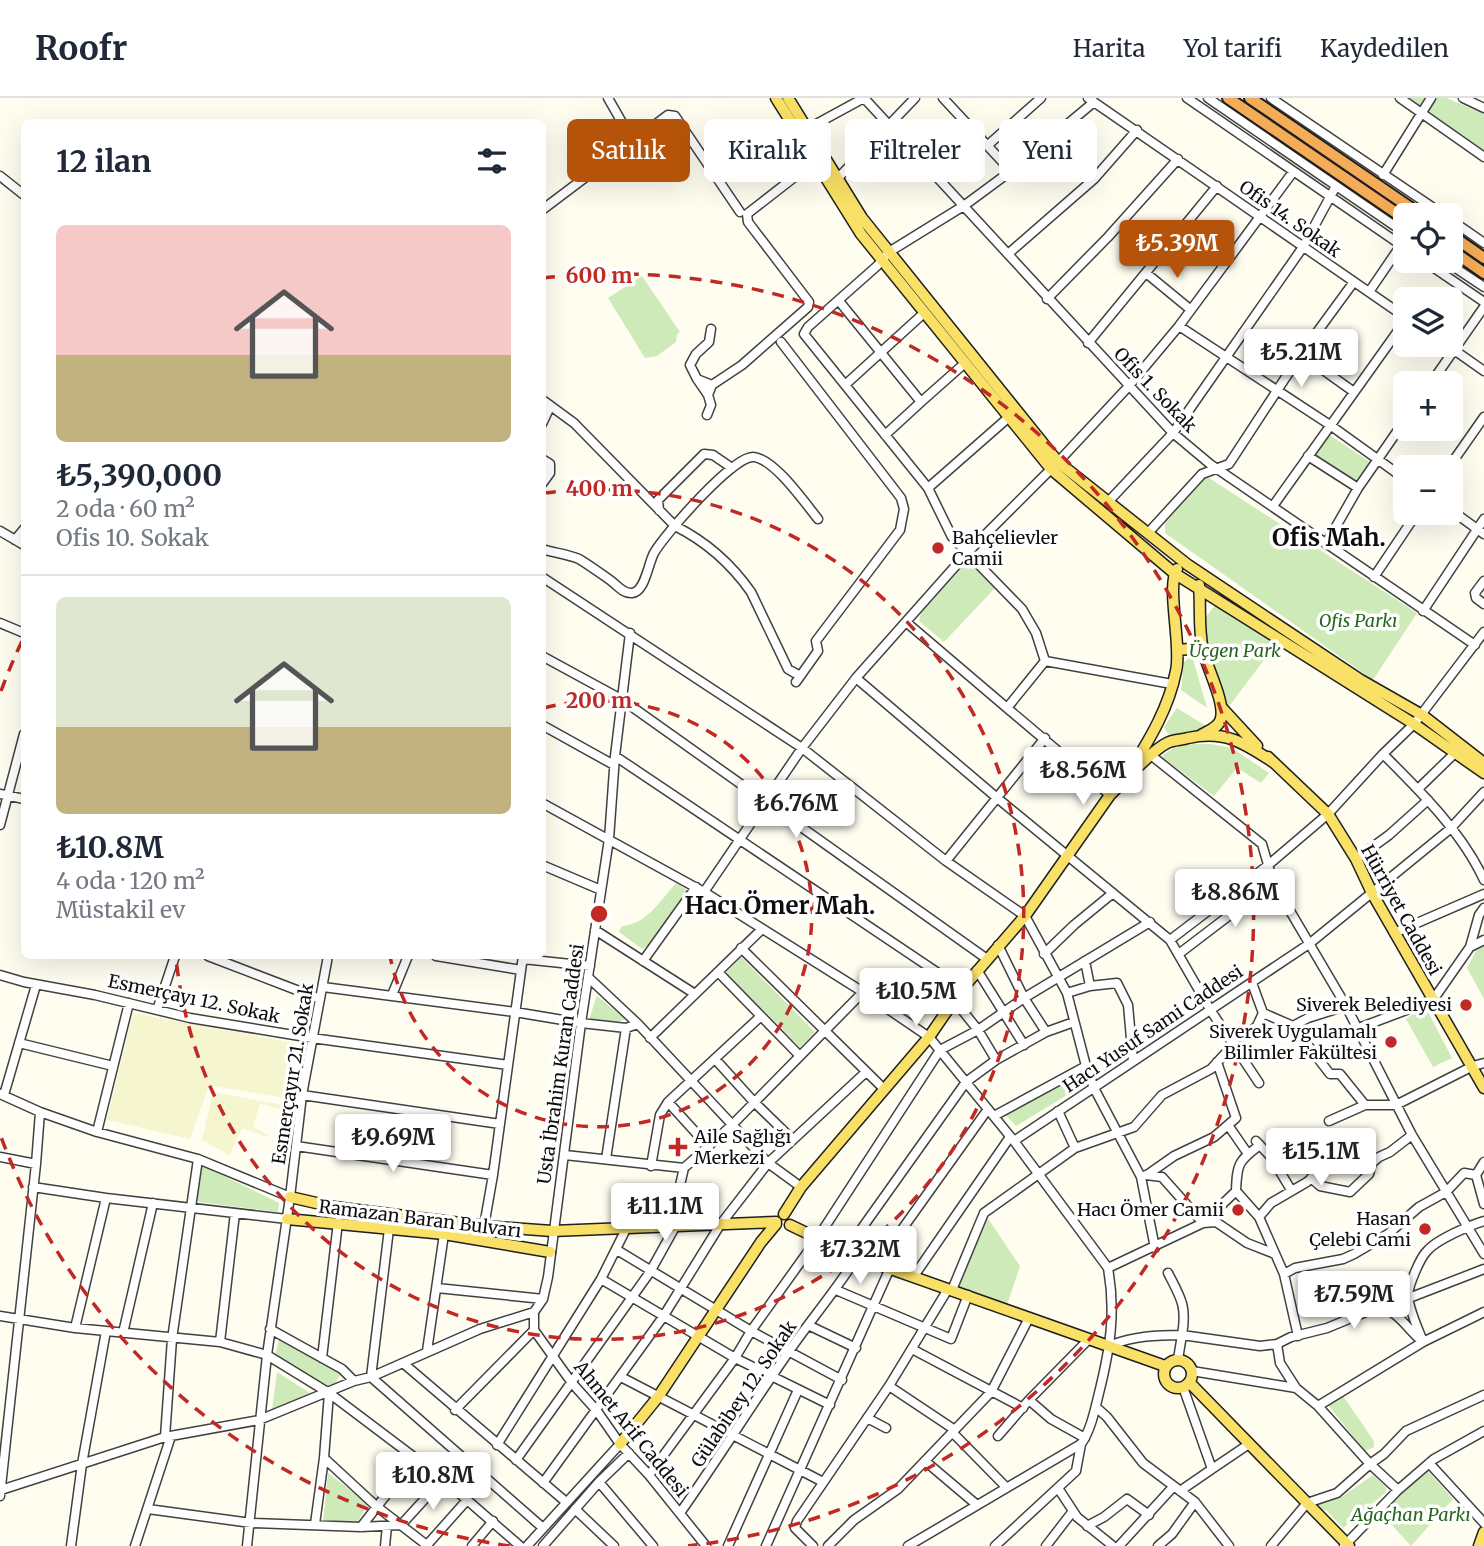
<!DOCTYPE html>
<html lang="tr">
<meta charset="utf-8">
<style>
body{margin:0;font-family:Merriweather,serif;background:#f6f6f7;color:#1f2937;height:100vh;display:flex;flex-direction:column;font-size:26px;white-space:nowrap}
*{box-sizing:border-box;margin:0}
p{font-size:23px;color:#747a83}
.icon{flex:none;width:38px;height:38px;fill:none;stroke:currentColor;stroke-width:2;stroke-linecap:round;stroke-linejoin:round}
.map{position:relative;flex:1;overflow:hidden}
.sheet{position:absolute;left:21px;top:21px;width:525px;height:840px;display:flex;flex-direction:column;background:#fff;border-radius:10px;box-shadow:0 7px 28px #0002}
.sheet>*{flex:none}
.guide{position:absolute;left:567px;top:21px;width:665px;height:63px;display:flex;gap:14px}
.tools{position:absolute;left:1393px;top:105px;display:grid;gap:14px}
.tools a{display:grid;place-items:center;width:70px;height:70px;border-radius:10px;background:#fff;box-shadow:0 7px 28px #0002;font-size:35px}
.price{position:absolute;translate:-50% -60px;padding:0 16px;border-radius:7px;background:#fff;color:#222;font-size:23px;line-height:46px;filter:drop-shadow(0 2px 4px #0008)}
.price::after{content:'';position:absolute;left:50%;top:42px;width:21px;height:16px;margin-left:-10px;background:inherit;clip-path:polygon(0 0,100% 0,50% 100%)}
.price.selected{background:#b45309;color:#fff}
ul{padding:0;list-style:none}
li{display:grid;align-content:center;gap:14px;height:371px;padding:0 35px}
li+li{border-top:2px solid #e0e1e3}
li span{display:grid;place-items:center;height:217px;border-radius:10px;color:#555}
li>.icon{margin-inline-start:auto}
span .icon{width:126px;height:126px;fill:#fffc;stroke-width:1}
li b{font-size:30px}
h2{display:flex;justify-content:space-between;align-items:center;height:84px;padding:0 35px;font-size:30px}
.pill{padding:0 24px;border-radius:10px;background:#fff;box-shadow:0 7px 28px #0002;font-size:24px;line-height:63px}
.pill.selected{background:#b45309;color:#fff}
header{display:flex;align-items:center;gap:42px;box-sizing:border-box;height:98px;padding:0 35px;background:#fff;border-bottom:2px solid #e0e1e3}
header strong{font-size:33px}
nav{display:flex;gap:38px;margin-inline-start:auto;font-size:24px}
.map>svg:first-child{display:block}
.farmland{fill:#f5f5cf}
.green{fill:#ceeab9}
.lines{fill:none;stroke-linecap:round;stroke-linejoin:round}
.minor-casing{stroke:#414141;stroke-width:11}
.major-casing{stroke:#1f1f1f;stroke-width:13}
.highway-casing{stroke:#1f1f1f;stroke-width:14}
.minor{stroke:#fff;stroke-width:8}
.major{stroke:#f9e066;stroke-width:10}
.highway{stroke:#f5ac58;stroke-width:10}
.ring{fill:none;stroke:#c02925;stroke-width:3.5;stroke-dasharray:12 9}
.poi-dot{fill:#c02925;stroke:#fff;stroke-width:2.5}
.labels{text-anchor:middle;stroke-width:7;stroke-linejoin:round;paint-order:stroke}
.street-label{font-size:18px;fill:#0e0e0e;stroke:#fff}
.poi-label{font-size:18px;fill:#0e0e0e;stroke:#fff;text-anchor:end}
.park-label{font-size:18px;font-style:italic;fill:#27671e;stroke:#fff}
.district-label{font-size:24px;font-weight:bold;fill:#0e0e0e;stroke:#fff}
.centre{fill:#c02925;stroke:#fff;stroke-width:3.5}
.ring-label{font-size:21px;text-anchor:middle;font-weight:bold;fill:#c02925;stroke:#fff;stroke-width:7;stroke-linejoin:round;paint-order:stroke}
</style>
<header>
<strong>Roofr</strong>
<nav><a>Harita</a><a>Yol tarifi</a><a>Kaydedilen</a></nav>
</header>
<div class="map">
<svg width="1484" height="1448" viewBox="0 0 1484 1448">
<rect width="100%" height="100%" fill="#fffdf0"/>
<!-- farmland -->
<path class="farmland" d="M133 915 294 945 284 1000 209 987 190 1041 107 1022Z
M213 994 282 1007 286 1009 284 1027 279 1024 281 1011 260 1006 253 1029 269 1037 268 1039 242 1030 230 1057 202 1042Z"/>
<!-- green -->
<path class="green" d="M1408 0H1446L1484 16V53Z
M642 178 680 234 677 236 676 244 657 258 645 260 608 200Z
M1328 336 1370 364 1355 384 1314 359Z
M1206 378 1417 515 1373 582 1165 435V425Z
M968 462 996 489 944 544 919 523 921 515Z
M1215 507 1276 546 1227 611 1199 528Z
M1190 559 1193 561 1207 610 1181 592 1184 564Z
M1177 610 1209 630 1177 637 1168 636 1164 629Z
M1211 646 1232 650 1269 675 1261 685 1237 670 1214 698 1162 659C1173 645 1194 646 1211 646Z
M676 785 687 792 650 846 642 851 619 834 622 828C647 826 660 803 676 785Z
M1484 845V901L1467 870 1477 851Z
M741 859 815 934 800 949 726 875Z
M597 897V898L625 921 619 924 591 921 590 919Z
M1425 908 1452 960 1433 969 1406 921Z
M1080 974 1085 986 1016 1028 1004 1015Z
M204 1068 279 1105 278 1114 199 1104 196 1101 201 1069Z
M987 1119 1020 1168 1007 1207 957 1190Z
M279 1241 341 1276 332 1290 275 1257Z
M277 1274 310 1295 272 1312Z
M1343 1298 1374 1343V1349L1365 1353 1328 1307Z
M1428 1373 1453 1401 1411 1448 1380 1414Z
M328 1375 368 1406 356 1426 323 1425Z
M1373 1377 1386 1389V1394L1343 1430 1326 1412 1318 1413 1312 1405 1340 1400Z"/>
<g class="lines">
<!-- minor casing -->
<g class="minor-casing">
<path id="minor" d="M608 0 628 35V46
M864 0 1173 335 1210 366 1475 547
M943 0 1011 73
M1088 0 1405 219
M1187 0 1401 147 1369 194
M1208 0 1405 135
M1271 0 1444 117
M1400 0 1484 59
M1463 0 1484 10
M1094 4 1011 73 965 107 889 154 877 168 808 229 804 236 928 390 952 439 1022 511 1036 535 1045 563 1172 586
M807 31 864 0
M988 47 1041 0
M1383 77 1431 0
M0 78 24 97
M838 80 915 0
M542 112 668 17 675 18 740 114
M1451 122 1484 145
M1008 156 1094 81 1137 32
M1424 163 1484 204
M1445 163 1484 189
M1146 175 1191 212
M1047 201 1108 139 1178 61
M839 203 921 304 885 337
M1179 228 1330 327 1405 381
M781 244 901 400 904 411 900 432 816 543 818 553 796 584
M1088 245 1217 88
M1447 247 1484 273
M1301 256 1354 294
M697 281 690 267 696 256 709 244 711 231
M1431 285 1484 209
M845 287 924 215
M708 297 697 281 712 287
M544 303 574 325 675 428C705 443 732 467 751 494L788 571 800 578
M921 304 965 265
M707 317 711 307 708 297 712 287 742 267 808 209 809 204 748 124 747 116 810 67 811 57
M542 326 548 313 544 305
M1308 358 1358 390
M542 361 550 366V375L542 386
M1449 369 1484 319
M928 390 1009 319
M1108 404 1173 335 1303 149 1336 88
M1273 408 1405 223
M659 412 658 402 704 356 713 357 732 370
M1451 412 1484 436
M0 433 24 447
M1148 435 1202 376 1229 366 1301 256 1353 185
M15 442 24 431
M1326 446 1358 390 1405 322
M542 451C554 455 568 456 579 461 589 467 600 475 610 482 617 487 623 496 632 495 645 494 648 466 654 455 665 436 733 358 753 359 774 360 805 405 818 421
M542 479 802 650 946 763 1025 818 1067 895 1086 968 1094 990 1141 1079 1155 1150
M1374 479 1417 415
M1484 483 1475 495 1476 500 1484 506
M1423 513 1484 421
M906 524 1007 610
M0 525 24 535
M542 558 621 601 987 861
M1045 563 1007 610 1110 697
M856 580 996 699 1170 842 1267 768 1328 716 1383 656 1414 626 1484 534
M542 627 614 667
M1383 656C1420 693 1462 734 1484 782
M615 658 962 891
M1152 658 1262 746 1273 784 1346 908 1412 1037 1484 1156
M1418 691 1456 654
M0 696 24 701
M542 705 704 794 863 894 929 939 1014 1043 1108 1170C1116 1215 1110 1251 1099 1295 1095 1311 1091 1332 1081 1346L908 1448
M0 727 24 636
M1356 761 1389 737 1428 702
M946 763 1045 640
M542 767 601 792
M704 794 802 650 856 580 967 455 1058 364 1128 289 1179 228 1293 74
M595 832 695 896
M1394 835 1484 796
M1170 842 1211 913 1259 985
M998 847 1024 900 1046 934
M1470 849 1484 842
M741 850 883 990
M1180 855 1273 784
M1044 856 1074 827 1113 795
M208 858 320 901
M436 858 521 872
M523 861 590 868
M643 863 696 789
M1085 863 1090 888
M977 872 1024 947
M718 874 800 958
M0 877 24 884 95 897 190 920 312 940 508 967
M589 880 638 926 768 1065 801 1089
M1252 885 1263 915
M323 889 515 914 581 925 626 930 638 926
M1067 895 1090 888 1117 885 1128 907 1133 963
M392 897 408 858
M954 902 978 932 996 962
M157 912 175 858
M1293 928 1308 920 1346 908
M1356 931 1433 902 1470 849 1479 817 1484 810
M650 940 762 831
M19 945 113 968
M715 961 754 1004 792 1041
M0 996 40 1014 97 1034 198 1061 290 1099
M4 997 36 887
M302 997 500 1026
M668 1004 708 1048
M1058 1013 1075 1050
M994 1018 1086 968
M1329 1023 1365 1007
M1228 1027 1248 1056
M97 1034 129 905
M1014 1043 1309 846 1450 731 1484 694
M1256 1043 1272 1060 1291 1092
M296 1048 493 1077
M565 1057 684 1070
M0 1059 36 1066
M198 1061 172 1241 165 1339 259 1322 354 1283 371 1279 480 1231 534 1214
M606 1061 626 930
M1484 1064 1476 1077 1484 1106
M651 1068 660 1017 668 1004 761 918
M1146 1077 1162 1079 1203 1125
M1147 1077 1174 1058 1214 1039 1236 1020 1217 964
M1311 1080 1320 1088 1350 1094 1369 1076 1372 1065 1379 1059 1390 1054 1412 1037
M33 1089 106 1100 287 1121
M1236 1093C1237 1066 1238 1063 1260 1047
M1259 1119 1271 1105 1307 1084 1325 1069 1323 1057 1316 1041
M1203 1125 1216 1124 1247 1145 1275 1156
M484 1128 493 1077 523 858
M389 1131 371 1279 543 1430
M617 1152 751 1233 842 1282
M845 1154 966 984 996 962 1046 934 1074 924
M878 1165 988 1011
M1108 1170 1203 1125 1236 1093 1259 1119 1284 1176 1298 1238
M1284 1176 1295 1170 1343 1161 1354 1156 1388 1136 1419 1109 1446 1094 1464 1075 1476 1077
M914 1178 1010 1039
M601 1181 735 1260 830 1307
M437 1190 543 1201
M836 1192 951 1241 968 1197
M952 1192 984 1115 1075 1050 1134 1029 1162 997 1211 971 1234 946 1257 928 1263 915 1293 928 1330 976H1340L1365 1007H1396L1473 968 1484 965
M1409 1200 1484 1171
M0 1218 75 1230 220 1244 267 1257 329 1295 443 1381 520 1448
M810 1228 856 1250
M75 1230 106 1100
M270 1231 342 1271 354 1283
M534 1232V1214L543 1201 548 1179 581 925 609 741 615 658 630 535
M534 1232 572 1285 597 1313 620 1346 649 1377 706 1448
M123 1235 153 1105
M220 1244 235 1115
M1423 1244C1418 1230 1409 1212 1408 1198 1408 1188 1420 1160 1427 1153 1436 1142 1470 1127 1484 1123
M1277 1246 1291 1239 1327 1230 1378 1209C1401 1214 1405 1230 1423 1244
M1111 1247C1135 1238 1156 1237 1182 1237 1187 1208 1181 1200 1168 1175
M912 1251 1023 1310
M427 1253 444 1136
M322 1260 338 1124
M1178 1261 1182 1237 1260 1248 1277 1246 1280 1265 1296 1290
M403 1265 566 1404
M1192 1273 1296 1290 1318 1308 1370 1366 1398 1392
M621 1279 823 1384
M889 1288 955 1332
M1183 1289 1212 1371 1249 1346
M1029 1302 1051 1321 1085 1340
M1318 1308 1423 1244 1484 1214
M1096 1309 1107 1319 1143 1365 1195 1404 1229 1448
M455 1312 534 1232
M867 1320 886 1330
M953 1335 1006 1389
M998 1338 1029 1302 1088 1242
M497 1347 601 1181 626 1131
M324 1360 376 1408 428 1448
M516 1362 650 1174 680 1120V1087L684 1070 732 1027 863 894
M925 1363 977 1407
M1429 1365 1484 1425
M649 1377 735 1260 751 1233 817 1141 940 952 978 932 1024 900 1150 824
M599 1384 653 1448
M543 1385 663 1219 720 1127 768 1065 866 974
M1058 1390 1077 1419 1113 1448
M1 1392 165 1339
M1180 1393 1212 1371
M0 1398 36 1066 40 1014
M148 1411 251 1425 361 1429 401 1427 443 1381
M575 1411 614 1448
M680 1415C716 1364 749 1311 785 1259 808 1225 835 1194 857 1159
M315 1426 324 1360 329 1295
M1087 1428 1104 1419 1127 1401 1149 1417
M361 1429 415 1360
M427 1447 467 1402
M71 1448 82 1366 106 1233
M135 1448 171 1338
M247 1448 267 1257 290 1099 302 997 328 858
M385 1448 387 1428
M472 1448 493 1423
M527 1448 620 1346
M543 1448 599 1384 629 1355
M728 1448 798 1292
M766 1448 890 1170
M813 1448 795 1430 797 1423 889 1288 948 1191
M828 1448 854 1422 898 1391 991 1294 1029 1220
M995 1448 1076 1373 1081 1346
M1046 1448 1073 1413
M1119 1448 1173 1389
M1158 1448 1172 1436 1195 1404
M1271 1448 1307 1405 1337 1395 1370 1366 1384 1356 1406 1333 1484 1297
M1344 1448 1398 1392 1434 1361 1484 1333"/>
</g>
<!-- major casing -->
<g class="major-casing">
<path id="major" d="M776 0 861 136 1051 371 1174 475 1414 626 1484 675
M788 0 862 120 1058 364 1188 467 1359 581 1422 617 1484 665
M1199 487C1201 509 1198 530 1203 552 1207 570 1225 604 1221 620 1220 629 1208 633 1201 637
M1177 552 1203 550
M1221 609 1257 648
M1268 659 1328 716 1356 761 1372 795 1484 990
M1131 671C1150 641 1169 609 1176 573 1182 548 1166 489 1177 471
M290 1099 334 1109 484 1128 552 1133 776 1124
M784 1116 801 1089 929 939 962 891 1025 818 1110 697C1124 683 1151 653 1167 645 1172 642 1181 642 1188 640 1224 632 1243 644 1273 664
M287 1121 444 1136 550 1154
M790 1127 857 1159 1165 1268
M1164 1276a14 14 0 1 1 28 0a14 14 0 1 1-28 0Z
M1189 1284 1349 1448
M620 1346 658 1299 761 1144 776 1126
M1479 1448 1484 1434"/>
</g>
<!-- highway casing -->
<g class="highway-casing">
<path id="highway" d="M1228 0 1405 121
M1250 0 1421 117
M1451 137 1484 160
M1451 152 1484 175"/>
</g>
<!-- minor -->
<use href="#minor" class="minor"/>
<!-- major -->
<use href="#major" class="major"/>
<!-- highway -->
<use href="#highway" class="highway"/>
</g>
<!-- distance rings -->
<g class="ring">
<path d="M544 610A213 213 0 1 1 390 858"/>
<path d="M544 395A425 425 0 1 1 176 860"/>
<path d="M510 1448A638 638 0 0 1 1 1039M1 593A638 638 0 0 1 23 541M543 180A638 638 0 0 1 688 1448"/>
</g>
<!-- markers -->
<g class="poi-dot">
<circle cx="938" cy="450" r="7"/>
<circle cx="1466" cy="907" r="7"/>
<circle cx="1391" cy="944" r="7"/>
<path d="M674.5 1038.5h7v7h7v7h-7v7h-7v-7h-7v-7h7z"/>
<circle cx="1238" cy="1112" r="7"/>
<circle cx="1425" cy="1131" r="7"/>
</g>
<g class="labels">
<!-- street labels -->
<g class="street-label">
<text transform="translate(1290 121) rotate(35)" y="6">Ofis 14. Sokak</text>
<text transform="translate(1155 292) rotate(46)" y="6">Ofis 1. Sokak</text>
<text transform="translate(1401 812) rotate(61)" y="6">Hürriyet Caddesi</text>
<text transform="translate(194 901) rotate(12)" y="6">Esmerçayı 12. Sokak</text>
<text transform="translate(1153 931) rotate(-34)" y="6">Hacı Yusuf Sami Caddesi</text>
<text transform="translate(561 966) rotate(-82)" y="6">Usta İbrahim Kuran Caddesi</text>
<text transform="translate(293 976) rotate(-81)" y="6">Esmerçayır 21. Sokak</text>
<text transform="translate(420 1121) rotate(7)" y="6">Ramazan Baran Bulvarı</text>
<text transform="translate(744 1296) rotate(-56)" y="6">Gülabibey 12. Sokak</text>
<text transform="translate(631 1331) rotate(51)" y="6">Ahmet Arif Caddesi</text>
</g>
<!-- poi labels -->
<g class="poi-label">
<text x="952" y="446" text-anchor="start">Bahçelievler<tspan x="952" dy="21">Camii</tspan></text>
<text x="1452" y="913">Siverek Belediyesi</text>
<text x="1377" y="940">Siverek Uygulamalı<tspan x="1377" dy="21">Bilimler Fakültesi</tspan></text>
<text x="694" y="1045" text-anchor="start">Aile Sağlığı<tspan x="694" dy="21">Merkezi</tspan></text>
<text x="1224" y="1118">Hacı Ömer Camii</text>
<text x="1411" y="1127">Hasan<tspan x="1411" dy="21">Çelebi Cami</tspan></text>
</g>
<!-- park labels -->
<g class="park-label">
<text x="1358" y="529">Ofis Parkı</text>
<text x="1235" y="559">Üçgen Park</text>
<text x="1411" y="1423">Ağaçhan Parkı</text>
</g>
<!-- district labels -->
<g class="district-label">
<text x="1329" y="448">Ofis Mah.</text>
<text x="780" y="816">Hacı Ömer Mah.</text>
</g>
</g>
<circle cx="599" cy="816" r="10" class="centre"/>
<g class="ring-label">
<text x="599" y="185">600 m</text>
<text x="599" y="398">400 m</text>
<text x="599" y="610">200 m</text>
</g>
</svg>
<div class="tools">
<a><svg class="icon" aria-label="locate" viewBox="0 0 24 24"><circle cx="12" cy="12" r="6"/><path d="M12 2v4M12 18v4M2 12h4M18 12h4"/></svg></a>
<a><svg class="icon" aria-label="layers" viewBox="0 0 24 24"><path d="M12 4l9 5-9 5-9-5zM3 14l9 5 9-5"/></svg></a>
<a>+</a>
<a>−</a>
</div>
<b class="price selected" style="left:1177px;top:182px">₺5.39M</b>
<b class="price" style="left:1301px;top:291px">₺5.21M</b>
<b class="price" style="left:1083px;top:709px">₺8.56M</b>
<b class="price" style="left:796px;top:742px">₺6.76M</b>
<b class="price" style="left:1235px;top:831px">₺8.86M</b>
<b class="price" style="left:916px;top:930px">₺10.5M</b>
<b class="price" style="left:393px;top:1076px">₺9.69M</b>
<b class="price" style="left:1321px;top:1090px">₺15.1M</b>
<b class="price" style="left:665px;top:1145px">₺11.1M</b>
<b class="price" style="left:860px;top:1188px">₺7.32M</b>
<b class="price" style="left:1354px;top:1233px">₺7.59M</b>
<b class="price" style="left:433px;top:1414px">₺10.8M</b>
<div class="guide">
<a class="pill selected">Satılık</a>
<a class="pill">Kiralık</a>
<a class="pill">Filtreler</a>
<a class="pill">Yeni</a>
</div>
<section class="sheet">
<h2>12 ilan<svg class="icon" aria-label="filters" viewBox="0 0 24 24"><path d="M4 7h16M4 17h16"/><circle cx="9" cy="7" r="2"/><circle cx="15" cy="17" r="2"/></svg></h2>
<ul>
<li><span style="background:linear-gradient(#f6c9c9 60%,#c2b280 0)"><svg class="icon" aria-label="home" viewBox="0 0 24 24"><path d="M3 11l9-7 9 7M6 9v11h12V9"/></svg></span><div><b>₺5,390,000</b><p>2 oda · 60 m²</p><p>Ofis 10. Sokak</p></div></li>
<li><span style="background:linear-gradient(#dfe7d0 60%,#c2b280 0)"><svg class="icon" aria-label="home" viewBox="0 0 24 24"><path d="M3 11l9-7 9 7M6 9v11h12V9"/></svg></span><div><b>₺10.8M</b><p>4 oda · 120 m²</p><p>Müstakil ev</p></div></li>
</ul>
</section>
</div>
